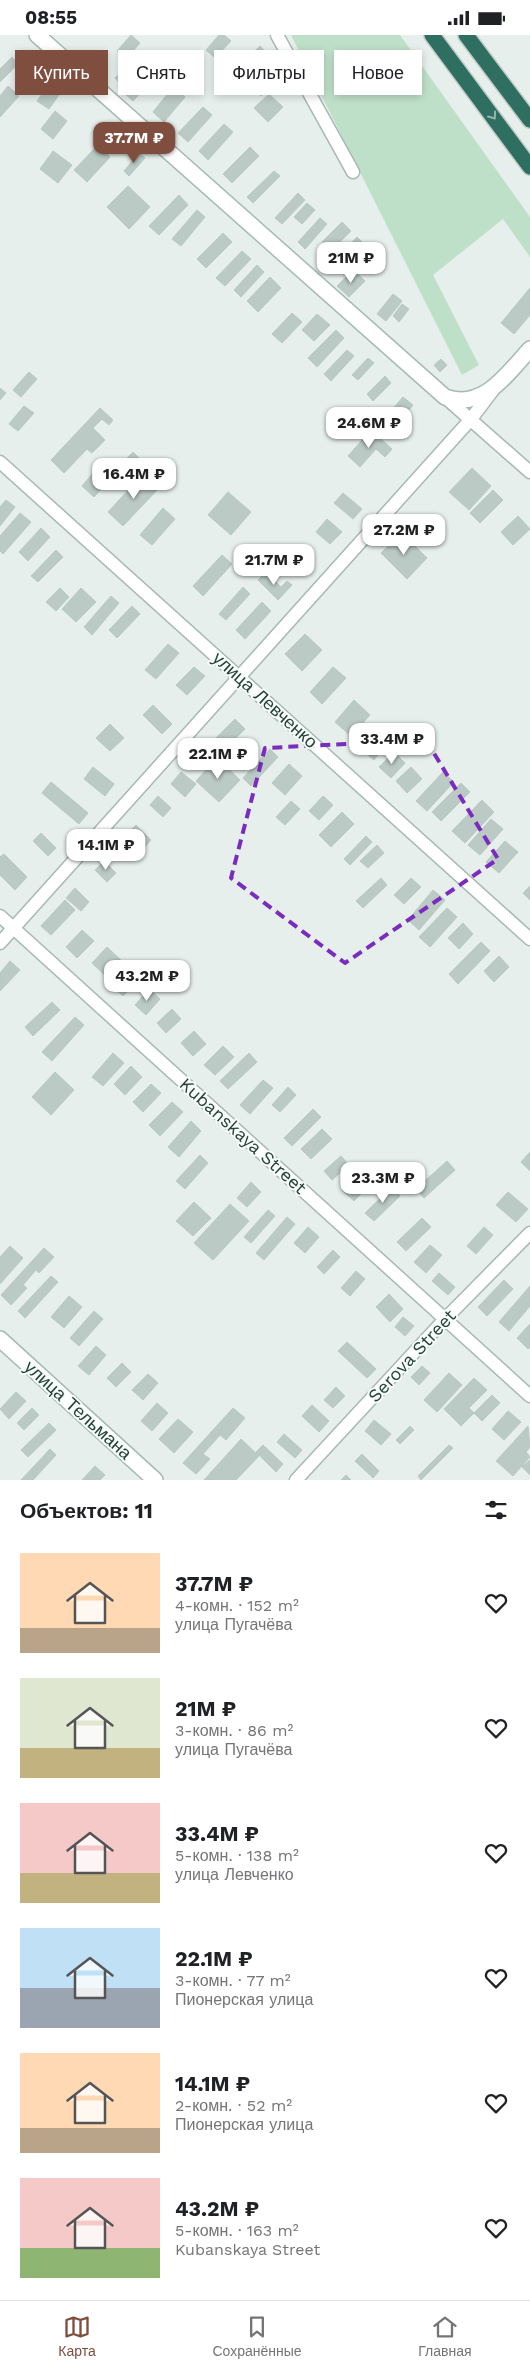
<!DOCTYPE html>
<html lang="ru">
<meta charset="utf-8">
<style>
body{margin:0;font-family:"Work Sans",sans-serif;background:#f6f6f6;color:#202124;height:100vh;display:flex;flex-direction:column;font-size:19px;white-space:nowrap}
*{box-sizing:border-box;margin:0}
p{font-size:16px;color:#757577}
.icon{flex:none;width:28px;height:28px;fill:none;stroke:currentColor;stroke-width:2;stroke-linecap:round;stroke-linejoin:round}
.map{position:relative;height:1445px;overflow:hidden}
.details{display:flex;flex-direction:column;background:#fff;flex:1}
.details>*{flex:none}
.banner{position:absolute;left:15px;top:15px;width:500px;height:45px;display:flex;gap:10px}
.price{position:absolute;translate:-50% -42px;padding:0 11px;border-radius:10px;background:#fff;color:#222;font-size:16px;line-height:32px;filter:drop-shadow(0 1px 2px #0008)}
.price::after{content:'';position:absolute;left:50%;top:30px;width:15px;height:11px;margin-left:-8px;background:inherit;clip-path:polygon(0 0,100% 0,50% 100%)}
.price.on{background:#7f4e3f;color:#fff}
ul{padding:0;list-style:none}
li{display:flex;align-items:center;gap:15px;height:125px;padding:0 20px}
li span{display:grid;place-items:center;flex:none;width:140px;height:100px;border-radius:0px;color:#555}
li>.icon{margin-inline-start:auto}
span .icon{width:60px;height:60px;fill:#fffc;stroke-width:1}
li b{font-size:21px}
h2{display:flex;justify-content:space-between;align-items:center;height:60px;padding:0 20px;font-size:21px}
.pill{padding:0 18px;border-radius:0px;background:#fff;box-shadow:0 2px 8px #0003;font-size:18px;line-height:45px}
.pill.on{background:#7f4e3f;color:#fff}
.status{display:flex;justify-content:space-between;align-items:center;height:35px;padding:0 25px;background:#fff;direction:ltr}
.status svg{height:14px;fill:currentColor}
.tab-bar{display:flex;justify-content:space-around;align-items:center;height:70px;border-top:1px solid #e0e0e0;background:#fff;font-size:14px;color:#757577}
.tab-bar a{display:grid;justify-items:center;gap:2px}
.tab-bar .on{color:#7f4e3f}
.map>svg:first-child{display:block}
.green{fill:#bfe0c8}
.building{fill:#bbcac4;stroke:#b8c9c2}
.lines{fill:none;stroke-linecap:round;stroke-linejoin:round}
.street-casing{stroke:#a8b8b2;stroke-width:15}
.secondary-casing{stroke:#a4bbb3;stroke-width:18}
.highway-casing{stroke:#c2cac8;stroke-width:18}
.street{stroke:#fff;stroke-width:12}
.secondary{stroke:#fff;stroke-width:15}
.highway{stroke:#2f6f62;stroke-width:15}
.oneway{stroke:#93b5ae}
.marked{fill:none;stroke:#7b2cbf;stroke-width:4;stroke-dasharray:10 6;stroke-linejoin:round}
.labels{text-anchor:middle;stroke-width:4;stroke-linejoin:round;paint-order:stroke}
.street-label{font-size:18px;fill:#24423a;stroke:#f7fbf9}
</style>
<div class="status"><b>08:55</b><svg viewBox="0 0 49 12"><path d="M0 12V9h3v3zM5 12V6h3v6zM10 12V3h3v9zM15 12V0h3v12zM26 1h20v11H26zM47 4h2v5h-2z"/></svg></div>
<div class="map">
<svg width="530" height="1445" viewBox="0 0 530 1445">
<rect width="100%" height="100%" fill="#e6efeb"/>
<!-- green -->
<path class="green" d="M291 0H400L530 182V222L503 184 433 240 479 330 462 340Z"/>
<!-- building -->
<path class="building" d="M131 0 140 8 126 24 117 16Z
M219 0H224L231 6 215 23 206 15Z
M260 11 269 21 241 48 231 38Z
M12 22 18 29 0 47V34Z
M129 29 137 37 122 51 115 43Z
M150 30 159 38 133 66 124 58Z
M268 37 277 46 261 61 252 52Z
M52 46 63 54 49 74 37 66Z
M8 51 19 61 0 82V61Z
M173 52 185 62 164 87 153 77Z
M269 59 283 72 268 87 254 73Z
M203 72 212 80 188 107 178 98Z
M55 76 67 86 53 104 41 94Z
M224 89 233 97 208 125 199 116Z
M98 110 110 122 87 147 74 135Z
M250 112 259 121 232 148 223 139Z
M53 116 72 130 58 148 40 134Z
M139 118 145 123 129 141 124 136Z
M274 136 280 141 253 168 247 162Z
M128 151 150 172 129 194 107 172Z
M298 158 305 165 282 189 275 183Z
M179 160 188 170 159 200 149 191Z
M307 168 315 175 302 189 294 182Z
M197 175 205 182 181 211 172 204Z
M320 183 327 189 305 214 298 207Z
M342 187 351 196 331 216 322 207Z
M223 198 232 207 206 233 197 224Z
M357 202 368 213 345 237 334 226Z
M242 216 251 224 225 251 216 243Z
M257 230 264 237 241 262 234 255Z
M353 235 365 246 349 262 337 251Z
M270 242 281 253 258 277 247 266Z
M530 253V280L514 299 501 288Z
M393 259 402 266 386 286 377 279Z
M402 269 409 274 399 287 393 281Z
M292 278 302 287 282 308 272 299Z
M317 279 330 290 314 306 302 295Z
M336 295 344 303 317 332 308 323Z
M347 315 354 321 331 346 324 339Z
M368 323 374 328 358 345 352 340Z
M441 324 447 330 440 337 434 330Z
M29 337 37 344 21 362 13 355Z
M385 341 391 348 373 366 367 359Z
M0 353 6 358 0 365Z
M403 362 413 370 395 393 384 384Z
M24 371 34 378 18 396 9 389Z
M100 373 113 385 109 390 102 384 93 393 105 405 92 418 87 414 64 438 51 425Z
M371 395 392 414 385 422 376 414 360 432 348 421Z
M133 417 141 425 126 440 118 432Z
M472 433 491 451 469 475 449 457Z
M93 438 106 449 94 462 82 451Z
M144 438 159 453 123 491 108 477Z
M493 455 503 465 480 488 470 478Z
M228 457 251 477 231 500 208 480Z
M343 458 362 474 353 484 334 468Z
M6 465 15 472 0 491V472Z
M163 473 175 484 152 510 140 500Z
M20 478 31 487 3 519 0 516V501Z
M518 481 530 494 513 510 501 497Z
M327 484 342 497 330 509 316 497Z
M41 493 50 502 28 526 19 517Z
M402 498 427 523 407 544 381 518Z
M56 515 63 522 38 547 31 541Z
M222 520 232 529 203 561 193 551Z
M266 537 281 552 287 546 292 550 278 565 258 545Z
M243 552 250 559 226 585 219 579Z
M60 553 69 562 56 576 46 567Z
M81 553 96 567 76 587 62 574Z
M111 561 119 568 92 600 84 592Z
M262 567 271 576 245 604 236 595Z
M132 571 140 579 117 603 109 595Z
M305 599 322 615 302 636 285 619Z
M168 609 179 618 156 644 145 635Z
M194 632 205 641 187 660 176 650Z
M333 632 346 643 322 669 310 657Z
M354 665 370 680 351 701 335 687Z
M153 670 172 689 162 699 143 680Z
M235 684 245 694 220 719 210 709Z
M110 689 124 703 110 716 96 703Z
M371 702 384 712 374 725 361 714Z
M270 714 278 722 251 751 243 743Z
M394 717 405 728 391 743 379 732Z
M217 723 240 745 219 767 196 746Z
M289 729 302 741 285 760 272 748Z
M93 732 114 749 105 761 84 744Z
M411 732 422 744 407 758 396 746Z
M181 737 196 749 185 762 171 749Z
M443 737 454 747 427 776 416 766Z
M51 747 88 778 79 789 42 758Z
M461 748 470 757 441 786 432 777Z
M158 761 171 773 163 782 150 770Z
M323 761 333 770 319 785 309 776Z
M482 765 494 777 465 808 452 796Z
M291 766 300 774 285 790 276 782Z
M342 777 354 789 331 812 319 800Z
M491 784 503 794 480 820 468 810Z
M136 790 151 805 141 816 126 800Z
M41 798 56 813 48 821 33 806Z
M366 801 372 807 350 830 344 824Z
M505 806 518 817 499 838 486 827Z
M377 810 384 818 368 833 360 826Z
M4 819 27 842 15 855 0 840V822Z
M104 826 116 838 107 847 95 835Z
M381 843 387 850 363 873 356 866Z
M411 843 421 852 404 869 394 860Z
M530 851V865L523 858Z
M75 853 89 867 81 876 66 863Z
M433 855 445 865 419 895 408 885Z
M65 865 75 875 51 900 41 891Z
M447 873 457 882 430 912 419 902Z
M463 888 473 899 459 914 448 903Z
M82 895 94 906 77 923 66 912Z
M481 907 490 916 458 949 449 939Z
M107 912 126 930 111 946 92 928Z
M499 921 509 932 494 947 484 936Z
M10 926 20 935 0 956V938Z
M132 934 141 943 123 961 114 953Z
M149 954 160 964 146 980 135 970Z
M52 967 60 975 33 1001 25 992Z
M172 974 181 984 166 998 157 988Z
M75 982 84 990 52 1026 42 1017Z
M194 996 206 1009 193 1021 181 1008Z
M223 1011 234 1022 215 1040 204 1030Z
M113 1018 124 1028 103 1051 92 1042Z
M249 1018 257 1027 228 1054 220 1046Z
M131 1031 142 1042 125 1060 114 1049Z
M55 1037 74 1055 51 1080 32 1062Z
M263 1045 273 1053 250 1079 240 1070Z
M151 1049 161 1058 143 1077 133 1067Z
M288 1052 296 1060 280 1077 272 1070Z
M172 1067 183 1077 160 1101 149 1090Z
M313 1074 321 1082 292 1111 284 1103Z
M191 1086 201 1096 179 1122 168 1112Z
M322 1094 332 1104 311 1124 301 1114Z
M530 1117V1136L521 1127Z
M200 1120 208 1128 185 1154 176 1146Z
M341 1121 349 1130 332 1145 324 1136Z
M447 1126 455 1135 424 1163 416 1154Z
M359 1137 371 1149 354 1166 342 1155Z
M251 1147 261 1157 247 1172 237 1163Z
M392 1152 400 1161 374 1186 365 1178Z
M508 1157 528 1174 516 1187 496 1170Z
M194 1167 211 1183 193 1201 176 1186Z
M230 1169 249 1186 213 1225 194 1208Z
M268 1175 275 1181 251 1208 244 1202Z
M287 1182 295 1189 264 1225 256 1218Z
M422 1183 431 1192 406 1216 397 1207Z
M308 1192 319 1202 305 1218 294 1208Z
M484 1192 493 1200 476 1219 467 1211Z
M430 1210 442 1220 426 1238 414 1227Z
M10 1211 23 1223 0 1249V1222Z
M44 1213 54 1222 39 1238 36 1235 23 1250 27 1253 11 1270 1 1260Z
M333 1215 340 1222 324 1239 317 1232Z
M356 1236 365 1244 350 1261 341 1253Z
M439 1238 455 1252 448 1260 432 1246Z
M51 1241 58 1247 25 1283 18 1276Z
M504 1245 513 1254 487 1281 478 1272Z
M530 1251V1271L509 1296 499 1287Z
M389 1259 403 1274 390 1287 376 1272Z
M69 1261 82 1272 64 1293 51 1282Z
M94 1276 103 1284 79 1311 70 1303Z
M403 1282 414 1291 405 1301 395 1292Z
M530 1289V1313L528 1314 517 1303Z
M347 1307 376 1334 367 1343 338 1316Z
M96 1311 106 1320 89 1340 78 1331Z
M122 1328 131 1337 116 1352 107 1343Z
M422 1331 430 1338 419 1350 411 1342Z
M449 1338 462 1350 437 1377 424 1365Z
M148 1339 158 1348 143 1365 132 1355Z
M474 1343 487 1355 469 1373 474 1378 461 1391 444 1374Z
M336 1352 345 1361 333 1373 324 1365Z
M16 1357 26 1366 9 1384 0 1374Z
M492 1360 500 1368 482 1386 474 1378Z
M157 1368 168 1378 152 1396 141 1386Z
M312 1370 329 1386 319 1397 302 1381Z
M32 1373 39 1380 24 1395 17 1388Z
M233 1373 245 1383 226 1405 220 1400 203 1419 210 1424 196 1439 183 1428Z
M508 1376 521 1387 504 1405 492 1394Z
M178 1384 193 1397 174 1418 159 1404Z
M374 1385 391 1399 381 1410 365 1396Z
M49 1388 56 1395 28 1422 21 1415Z
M410 1391 414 1395 400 1409 396 1405Z
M528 1391 530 1412 526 1417 530 1422 513 1441 496 1426Z
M284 1399 302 1415 295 1423 277 1407Z
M241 1404 259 1421 236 1445H204Z
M263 1410 283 1429 276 1437 256 1417Z
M449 1410 453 1413 421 1445 418 1441Z
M50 1414 56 1420 33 1445H21Z
M362 1419 379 1436 373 1443 355 1426Z
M530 1425V1440L522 1432Z
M95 1431 105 1440 100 1445H82Z
M346 1440 351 1445H341Z"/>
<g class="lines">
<!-- street casing -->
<g class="street-casing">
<path id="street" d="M277 0 353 137
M446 363 530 437
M0 427 530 904
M0 881 530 1361
M0 908 471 384 493 355
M296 1445 445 1284 530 1198"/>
</g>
<!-- secondary casing -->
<g class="secondary-casing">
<path id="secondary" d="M37 0 445 362C483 376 508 338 530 314
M0 1304 155 1445"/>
</g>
<!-- highway casing -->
<g class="highway-casing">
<path id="highway" d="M432 0 530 132
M466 0 530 85"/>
</g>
<!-- street -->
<use href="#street" class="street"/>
<!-- secondary -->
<use href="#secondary" class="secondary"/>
<!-- highway -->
<use href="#highway" class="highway"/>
</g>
<!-- one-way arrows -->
<defs><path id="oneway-chevron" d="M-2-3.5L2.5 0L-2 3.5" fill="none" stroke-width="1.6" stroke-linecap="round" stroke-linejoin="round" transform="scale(1.25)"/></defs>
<use class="oneway" href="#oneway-chevron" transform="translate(493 81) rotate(54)"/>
<!-- marked area -->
<path class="marked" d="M426 705 498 824 345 928 231 843 265 713Z"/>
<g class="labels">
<!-- street labels -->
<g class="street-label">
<text transform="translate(265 665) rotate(42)" y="6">улица Левченко</text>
<text transform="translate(243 1101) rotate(42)" y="6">Kubanskaya Street</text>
<text transform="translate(412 1321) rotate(-47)" y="6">Serova Street</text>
<text transform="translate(78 1375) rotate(42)" y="6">улица Тельмана</text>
</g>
</g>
</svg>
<b class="price on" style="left:134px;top:129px">37.7M ₽</b>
<b class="price" style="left:351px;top:249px">21M ₽</b>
<b class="price" style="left:369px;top:414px">24.6M ₽</b>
<b class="price" style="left:134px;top:465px">16.4M ₽</b>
<b class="price" style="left:404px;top:521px">27.2M ₽</b>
<b class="price" style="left:274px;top:551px">21.7M ₽</b>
<b class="price" style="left:392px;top:730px">33.4M ₽</b>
<b class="price" style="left:218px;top:745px">22.1M ₽</b>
<b class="price" style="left:106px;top:836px">14.1M ₽</b>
<b class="price" style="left:147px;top:967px">43.2M ₽</b>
<b class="price" style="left:383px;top:1169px">23.3M ₽</b>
<div class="banner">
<a class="pill on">Купить</a>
<a class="pill">Снять</a>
<a class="pill">Фильтры</a>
<a class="pill">Новое</a>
</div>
</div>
<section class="details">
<h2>Объектов: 11<svg class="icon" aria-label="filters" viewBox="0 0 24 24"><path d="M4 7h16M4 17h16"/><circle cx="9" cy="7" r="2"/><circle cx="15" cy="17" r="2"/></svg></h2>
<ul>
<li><span style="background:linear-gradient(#ffd9b3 75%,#b9a48a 0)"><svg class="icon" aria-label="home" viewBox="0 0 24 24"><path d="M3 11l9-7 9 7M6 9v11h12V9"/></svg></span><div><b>37.7M ₽</b><p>4-комн. · 152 m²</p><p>улица Пугачёва</p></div><svg class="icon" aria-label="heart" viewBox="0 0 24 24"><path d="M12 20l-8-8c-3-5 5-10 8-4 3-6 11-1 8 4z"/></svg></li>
<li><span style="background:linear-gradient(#dfe7d0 70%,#c2b280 0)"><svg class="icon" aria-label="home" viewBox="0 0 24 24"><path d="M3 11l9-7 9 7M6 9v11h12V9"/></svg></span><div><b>21M ₽</b><p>3-комн. · 86 m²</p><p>улица Пугачёва</p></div><svg class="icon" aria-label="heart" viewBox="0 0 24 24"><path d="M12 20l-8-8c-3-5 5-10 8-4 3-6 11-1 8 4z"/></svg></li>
<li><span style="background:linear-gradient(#f6c9c9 70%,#c2b280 0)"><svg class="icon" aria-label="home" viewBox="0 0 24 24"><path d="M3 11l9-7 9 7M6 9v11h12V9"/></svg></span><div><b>33.4M ₽</b><p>5-комн. · 138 m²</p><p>улица Левченко</p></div><svg class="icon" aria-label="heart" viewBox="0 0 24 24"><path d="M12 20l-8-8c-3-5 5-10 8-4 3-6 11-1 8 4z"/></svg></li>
<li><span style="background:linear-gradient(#bfe0f5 60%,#9aa5b1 0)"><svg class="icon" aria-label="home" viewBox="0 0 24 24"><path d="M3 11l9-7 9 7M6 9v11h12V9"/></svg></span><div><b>22.1M ₽</b><p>3-комн. · 77 m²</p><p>Пионерская улица</p></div><svg class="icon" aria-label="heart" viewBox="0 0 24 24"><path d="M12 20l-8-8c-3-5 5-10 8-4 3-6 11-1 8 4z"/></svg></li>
<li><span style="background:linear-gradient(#ffd9b3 75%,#b9a48a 0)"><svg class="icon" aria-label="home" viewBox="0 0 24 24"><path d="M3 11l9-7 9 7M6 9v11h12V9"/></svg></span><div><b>14.1M ₽</b><p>2-комн. · 52 m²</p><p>Пионерская улица</p></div><svg class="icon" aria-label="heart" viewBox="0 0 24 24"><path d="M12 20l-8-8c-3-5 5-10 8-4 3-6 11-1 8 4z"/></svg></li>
<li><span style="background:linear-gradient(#f6c9c9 70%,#8fb573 0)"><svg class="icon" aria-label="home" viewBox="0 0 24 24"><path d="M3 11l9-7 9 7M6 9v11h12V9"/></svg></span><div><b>43.2M ₽</b><p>5-комн. · 163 m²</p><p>Kubanskaya Street</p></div><svg class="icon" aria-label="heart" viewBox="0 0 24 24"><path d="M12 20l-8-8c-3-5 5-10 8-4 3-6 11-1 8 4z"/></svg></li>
</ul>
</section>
<nav class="tab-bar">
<a class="on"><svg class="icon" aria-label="map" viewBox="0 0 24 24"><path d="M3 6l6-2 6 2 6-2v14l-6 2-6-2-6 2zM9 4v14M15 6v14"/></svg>Карта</a>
<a><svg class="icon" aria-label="saved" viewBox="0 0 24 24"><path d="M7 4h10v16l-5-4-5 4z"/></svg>Сохранённые</a>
<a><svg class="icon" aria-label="home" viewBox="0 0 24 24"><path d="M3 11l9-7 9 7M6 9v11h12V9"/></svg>Главная</a>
</nav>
